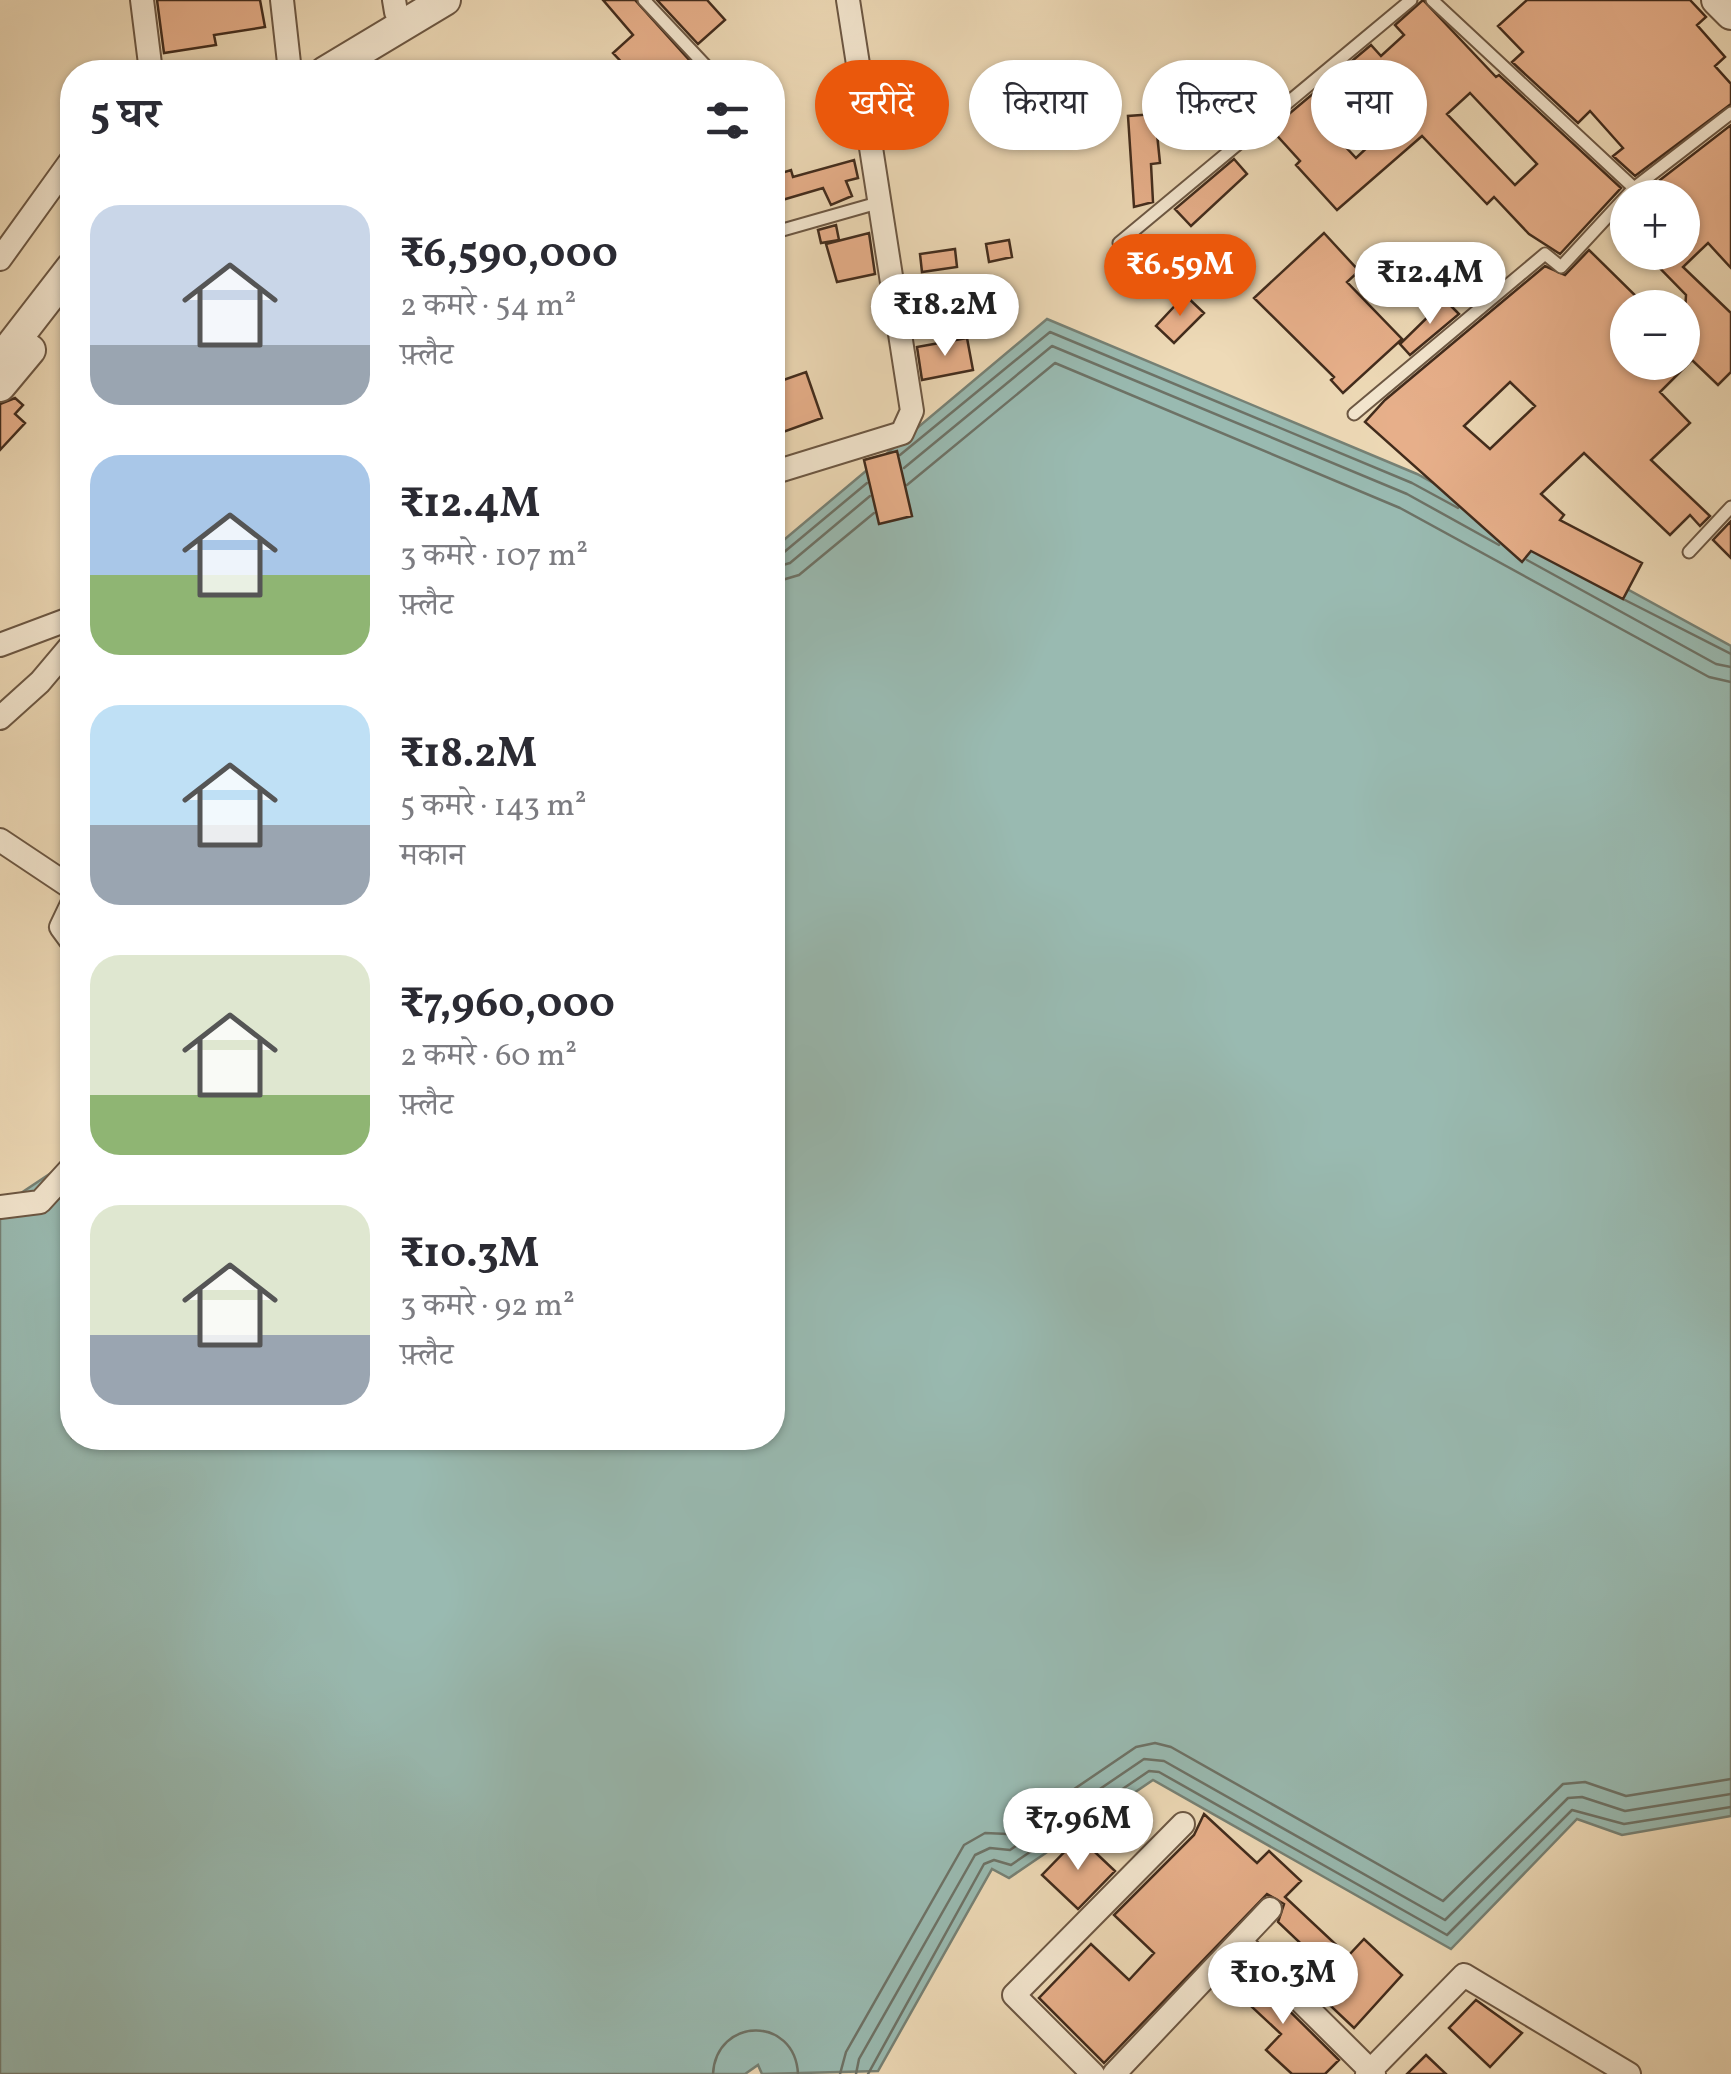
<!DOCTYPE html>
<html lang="hi">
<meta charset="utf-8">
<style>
body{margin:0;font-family:Vollkorn,"Noto Serif Devanagari",serif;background:#f2f2f3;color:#2b2b33;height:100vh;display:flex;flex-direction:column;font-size:38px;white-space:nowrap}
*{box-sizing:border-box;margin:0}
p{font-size:32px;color:#7c7c81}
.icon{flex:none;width:55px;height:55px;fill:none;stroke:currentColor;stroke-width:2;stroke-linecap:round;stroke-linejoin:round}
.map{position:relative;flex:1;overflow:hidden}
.side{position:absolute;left:60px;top:60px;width:725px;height:1390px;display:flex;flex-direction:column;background:#fff;border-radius:40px;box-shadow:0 2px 8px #0004}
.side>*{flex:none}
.hud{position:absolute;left:815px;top:60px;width:765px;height:90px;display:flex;gap:20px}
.tools{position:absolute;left:1610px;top:180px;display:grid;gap:20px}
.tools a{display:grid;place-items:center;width:90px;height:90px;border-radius:50%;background:#fff;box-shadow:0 2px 8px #0004;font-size:50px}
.price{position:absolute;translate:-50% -85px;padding:0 22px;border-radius:35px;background:#fff;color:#222;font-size:32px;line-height:65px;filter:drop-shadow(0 2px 5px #0008)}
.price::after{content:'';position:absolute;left:50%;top:60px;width:30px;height:22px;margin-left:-15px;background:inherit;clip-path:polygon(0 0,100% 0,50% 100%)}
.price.selected{background:#ea580c;color:#fff}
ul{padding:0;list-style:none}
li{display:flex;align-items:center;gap:30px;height:250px;padding:0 30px}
li span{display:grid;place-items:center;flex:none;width:280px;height:200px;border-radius:30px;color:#555}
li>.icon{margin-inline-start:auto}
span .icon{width:120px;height:120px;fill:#fffc;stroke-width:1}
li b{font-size:42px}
h2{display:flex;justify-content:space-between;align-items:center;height:120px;padding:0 30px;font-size:42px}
.chip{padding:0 35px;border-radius:45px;background:#fff;box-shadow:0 2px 8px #0004;font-size:35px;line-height:90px}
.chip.selected{background:#ea580c;color:#fff}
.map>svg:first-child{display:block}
.water{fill:#99bab1;stroke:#768175;stroke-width:2.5}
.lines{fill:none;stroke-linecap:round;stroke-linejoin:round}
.shore{stroke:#6d7266;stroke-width:2.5}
.building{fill:#e8b08b;stroke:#412b1c;stroke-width:2.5;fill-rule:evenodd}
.service-casing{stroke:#6c5743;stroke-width:15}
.minor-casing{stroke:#6c5743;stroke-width:26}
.tertiary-casing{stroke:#6c5743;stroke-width:34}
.service{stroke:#f4e7d0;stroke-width:11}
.minor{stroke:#f4e7d0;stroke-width:22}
.tertiary{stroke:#f4e7d0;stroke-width:30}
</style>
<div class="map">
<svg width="1731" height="2074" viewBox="0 0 1731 2074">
<rect width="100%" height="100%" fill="#eedab7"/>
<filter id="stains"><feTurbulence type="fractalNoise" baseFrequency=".002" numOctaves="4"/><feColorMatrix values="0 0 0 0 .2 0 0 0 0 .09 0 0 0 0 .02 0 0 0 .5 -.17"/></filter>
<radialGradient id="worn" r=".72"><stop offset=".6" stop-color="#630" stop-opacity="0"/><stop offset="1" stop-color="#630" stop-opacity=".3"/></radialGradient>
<!-- water -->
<path class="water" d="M1047 319 1417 474 1731 646V1816L1622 1835 1577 1819 1451 1949 1153 1780 1009 1878 992 1869 878 2071 762 2074 758 2065 745 2074H0V1207L72 1159V1438H772L773 549Z"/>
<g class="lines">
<!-- shore -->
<path class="shore" d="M900 455 1050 332 1412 483 1458 508
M904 468 1052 346 1407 494 1499 545
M907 485 1055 363 1400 508 1709 677 1731 682
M772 556 783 553 867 483
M1527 560 1716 664 1731 667
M772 568 790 563 870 496
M772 583 799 575 874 513
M1625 600 1731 654
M713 2074C716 2017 795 2015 798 2074
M840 2074 846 2052 964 1845 985 1833 1008 1834 1136 1747 1155 1743 1171 1747 1443 1901 1563 1784 1585 1782 1626 1796 1731 1779
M856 2074 859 2059 975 1855 990 1848 1010 1850 1144 1759 1164 1761 1445 1920 1568 1798 1582 1797 1625 1811 1731 1794
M868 2074 984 1864 994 1860 1011 1865 1149 1771 1159 1772 1447 1935 1572 1810 1624 1824 1731 1807"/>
</g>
<!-- building -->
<path class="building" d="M157 0H260L265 27 214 35 216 45 164 53Z
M603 0H635L700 72H631L613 53 633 35Z
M657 0H707L725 20 698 44Z
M1423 0 1496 77 1499 75 1621 188 1560 254 1529 234 1494 197 1487 204 1422 136 1337 210 1296 165 1300 161 1271 129 1371 45 1381 56 1404 35 1395 25ZM1359 72 1400 117 1356 158 1314 113ZM1470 93 1537 164 1515 185 1447 114Z
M1527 0H1690L1706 17 1697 25 1725 57 1715 66 1731 84V104L1635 176 1613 156 1623 148 1590 111 1578 123 1512 62 1523 52 1498 26Z
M1155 114 1160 163 1151 164 1153 202 1134 207 1128 116Z
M1731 125V268L1708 243 1683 267 1731 313V372L1718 385 1692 360 1660 392 1690 423 1651 460 1710 516 1700 526 1690 515 1670 535 1584 453 1541 494 1564 515 1560 520 1642 563 1623 599 1531 551 1522 562 1365 422 1385 400 1545 266 1565 275 1589 250 1648 308H1628V362H1682L1686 295 1644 252H1682V198H1673L1660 180ZM1510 382 1535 406 1490 449 1464 426Z
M1234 159 1247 174 1191 226 1175 209Z
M854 160 858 178 846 181 852 196 831 205 823 188 772 203V176L791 170 793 177Z
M836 225 839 240 821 243 818 230Z
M869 233 875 274 837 282 826 244Z
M1324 233 1359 271 1347 282 1402 339 1343 393 1331 380 1334 377 1254 298Z
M1009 240 1012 257 989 262 986 244Z
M955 249 957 267 922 272 920 254Z
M1185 295 1204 313 1174 343 1156 326Z
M1445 300 1459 314 1410 355 1400 344Z
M967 338 973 370 922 380 917 347Z
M806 372 822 418 772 436V384Z
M15 398 23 405 15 414 25 423 0 450V404Z
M897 451 912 516 879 524 864 460Z
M1731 521V558L1713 540Z
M1204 1814 1257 1863 1269 1851 1301 1881 1285 1897 1348 1956 1364 1939 1402 1975 1354 2028 1317 1993 1334 1975 1278 1922 1284 1904 1267 1894 1104 2063 1039 1998 1091 1944 1129 1980 1154 1953 1114 1915 1194 1835Z
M1079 1837 1115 1871 1078 1909 1042 1875Z
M1240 1962 1339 2060 1325 2074H1292L1266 2050 1281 2034 1223 1980Z
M1476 2000 1522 2033 1490 2067 1449 2028Z
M1426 2055 1446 2074H1407Z"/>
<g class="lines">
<!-- service casing -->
<g class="service-casing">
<path id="service" d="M644 0 705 65
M1432 0 1634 188
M772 233 881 202
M1119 243 1411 0
M1354 414 1545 254 1561 267 1634 188 1731 113
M1689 552 1731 507"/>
</g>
<!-- minor casing -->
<g class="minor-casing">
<path id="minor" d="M142 0 151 72
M282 0 290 72
M394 0 396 12
M0 259 72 159
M772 473 902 433 912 411 848 0
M0 645 72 618
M0 718 40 682 72 644
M0 840 72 888
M72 904 61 927 72 942
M0 1207 40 1202 72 1167
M1240 1941 1374 2074
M1093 2074 1014 1995 1183 1824
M1114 2074 1270 1909
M1367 2074 1464 1975 1629 2074"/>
</g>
<!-- tertiary casing -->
<g class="tertiary-casing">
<path id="tertiary" d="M1717 0 1731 14
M325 72 445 0
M0 360 72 267
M0 386 30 350"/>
</g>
<!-- service -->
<use href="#service" class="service"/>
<!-- minor -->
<use href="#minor" class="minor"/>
<!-- tertiary -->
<use href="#tertiary" class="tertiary"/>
</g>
<rect width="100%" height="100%" filter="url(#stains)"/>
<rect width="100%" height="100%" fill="url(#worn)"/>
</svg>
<div class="tools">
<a>+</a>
<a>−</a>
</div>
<b class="price selected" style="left:1180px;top:319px">₹6.59M</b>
<b class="price" style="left:1430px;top:327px">₹12.4M</b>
<b class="price" style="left:945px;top:359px">₹18.2M</b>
<b class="price" style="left:1078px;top:1873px">₹7.96M</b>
<b class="price" style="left:1283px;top:2027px">₹10.3M</b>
<div class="hud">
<a class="chip selected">खरीदें</a>
<a class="chip">किराया</a>
<a class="chip">फ़िल्टर</a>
<a class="chip">नया</a>
</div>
<section class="side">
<h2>5 घर<svg class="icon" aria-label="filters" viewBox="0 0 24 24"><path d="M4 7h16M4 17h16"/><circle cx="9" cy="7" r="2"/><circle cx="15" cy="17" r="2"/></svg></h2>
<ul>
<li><span style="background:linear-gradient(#c9d6e8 70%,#9aa5b1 0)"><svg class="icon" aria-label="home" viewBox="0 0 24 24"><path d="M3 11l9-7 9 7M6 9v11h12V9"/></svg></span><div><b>₹6,590,000</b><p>2 कमरे · 54 m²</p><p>फ़्लैट</p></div></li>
<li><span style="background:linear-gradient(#a9c7e8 60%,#8fb573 0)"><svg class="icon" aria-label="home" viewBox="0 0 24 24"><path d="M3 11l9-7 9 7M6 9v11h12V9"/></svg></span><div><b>₹12.4M</b><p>3 कमरे · 107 m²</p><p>फ़्लैट</p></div></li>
<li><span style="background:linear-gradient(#bfe0f5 60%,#9aa5b1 0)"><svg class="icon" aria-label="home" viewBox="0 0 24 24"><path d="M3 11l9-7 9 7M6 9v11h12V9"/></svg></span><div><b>₹18.2M</b><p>5 कमरे · 143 m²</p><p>मकान</p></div></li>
<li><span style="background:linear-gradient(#dfe7d0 70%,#8fb573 0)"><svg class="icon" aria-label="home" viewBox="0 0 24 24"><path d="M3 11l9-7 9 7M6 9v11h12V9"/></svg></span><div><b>₹7,960,000</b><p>2 कमरे · 60 m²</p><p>फ़्लैट</p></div></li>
<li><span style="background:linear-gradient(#dfe7d0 65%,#9aa5b1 0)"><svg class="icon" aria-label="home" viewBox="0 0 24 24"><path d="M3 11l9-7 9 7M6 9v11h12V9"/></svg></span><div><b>₹10.3M</b><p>3 कमरे · 92 m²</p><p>फ़्लैट</p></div></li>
</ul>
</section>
</div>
